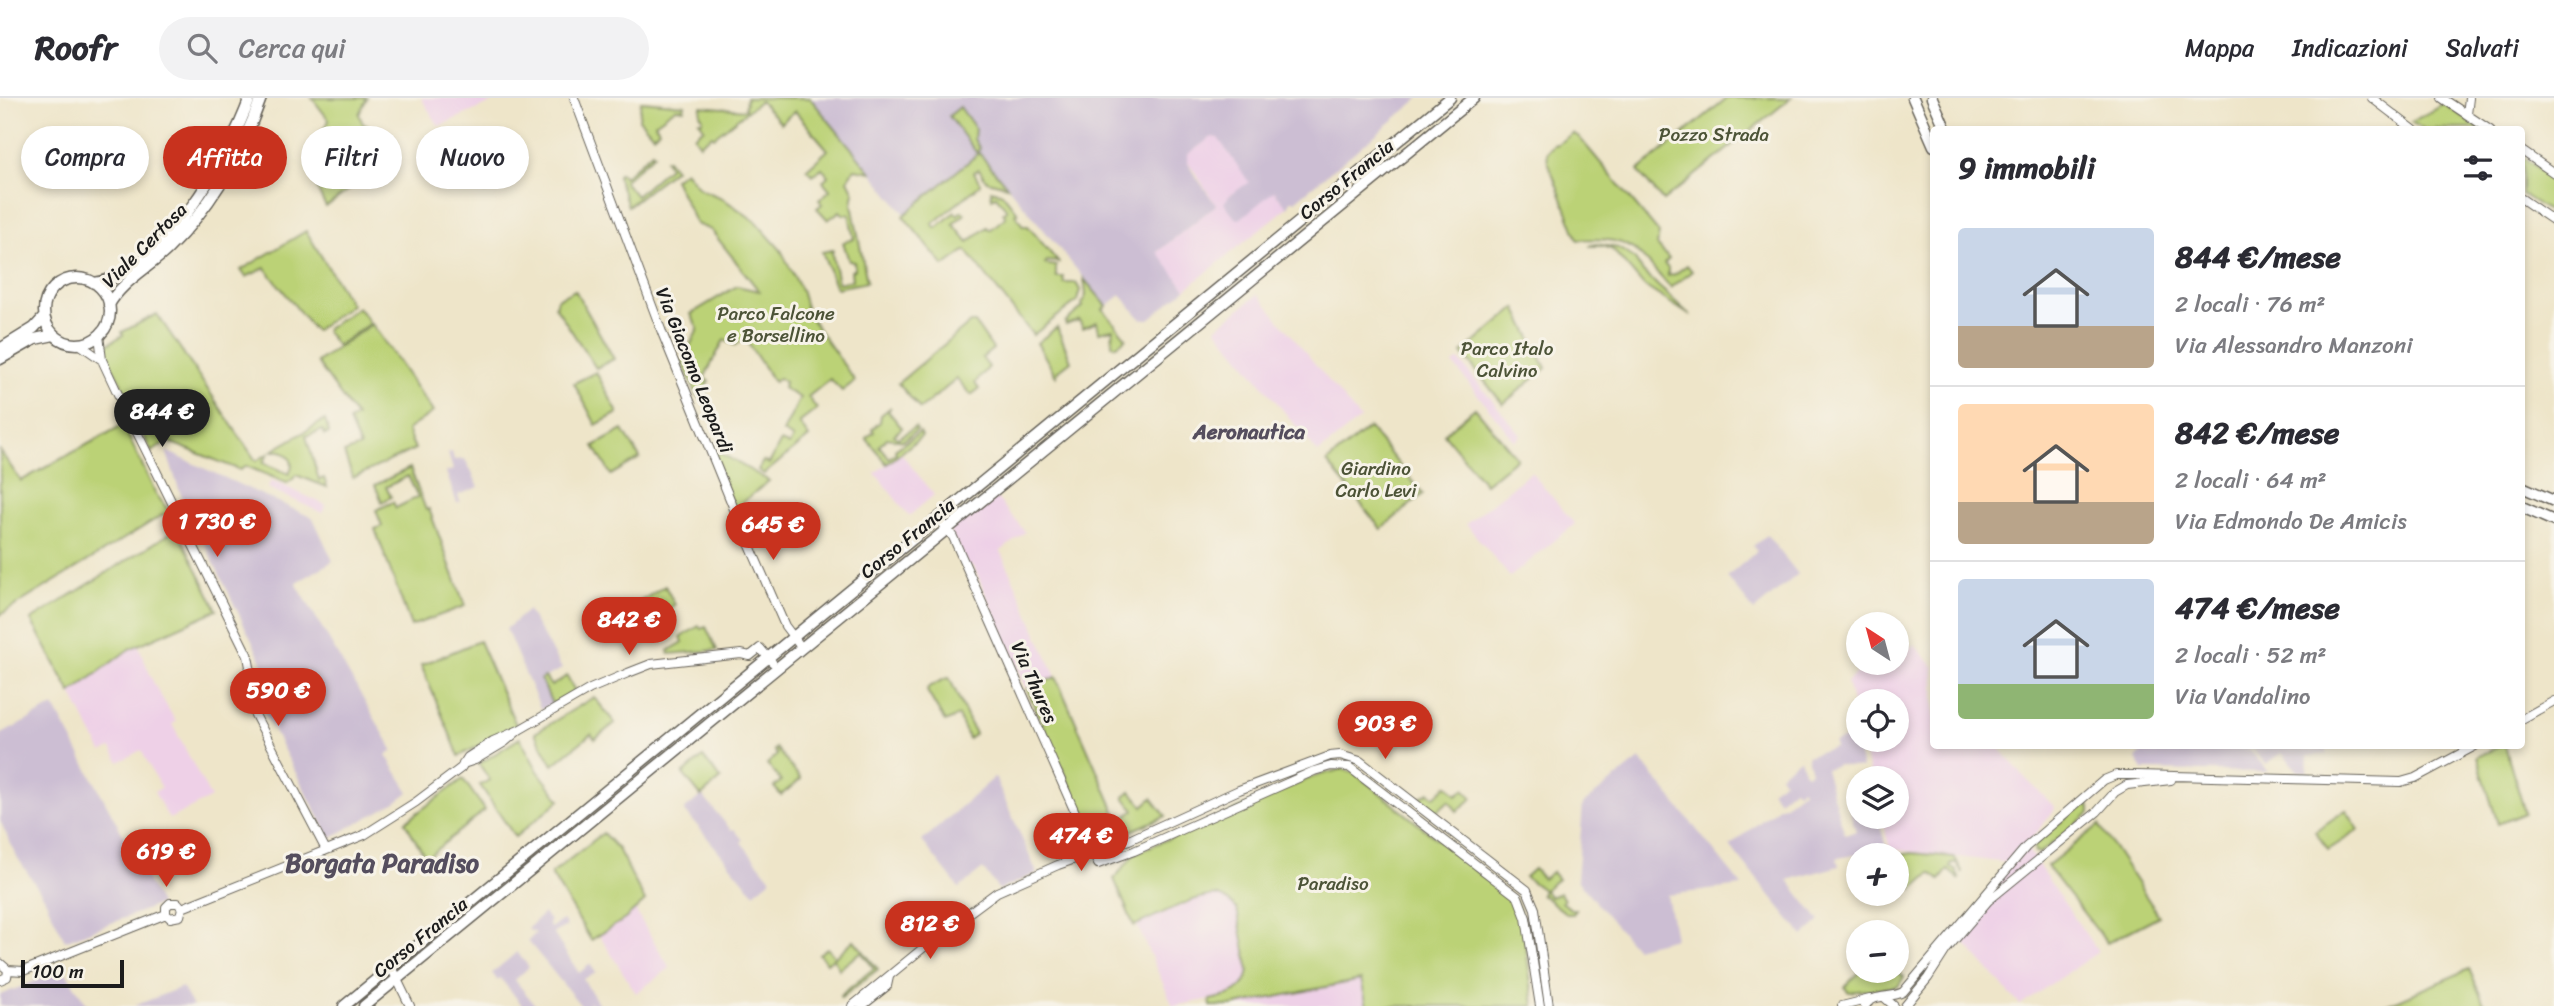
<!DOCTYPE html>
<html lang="it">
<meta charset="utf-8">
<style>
body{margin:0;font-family:Sriracha,sans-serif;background:#f2f2f3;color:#2b2b33;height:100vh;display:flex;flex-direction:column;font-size:26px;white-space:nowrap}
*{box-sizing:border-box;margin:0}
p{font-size:23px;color:#7c7c81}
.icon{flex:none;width:38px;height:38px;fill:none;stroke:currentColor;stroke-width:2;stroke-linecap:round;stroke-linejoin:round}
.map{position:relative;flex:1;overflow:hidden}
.panel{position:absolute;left:1930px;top:28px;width:595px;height:623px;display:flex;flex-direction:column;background:#fff;border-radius:7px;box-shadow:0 4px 10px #0003}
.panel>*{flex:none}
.hud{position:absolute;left:21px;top:28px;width:665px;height:63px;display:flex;gap:14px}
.needle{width:46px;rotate:324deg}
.buttons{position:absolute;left:1846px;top:514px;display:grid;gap:14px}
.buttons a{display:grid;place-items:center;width:63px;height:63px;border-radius:50%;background:#fff;box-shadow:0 4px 10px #0003;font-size:35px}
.scale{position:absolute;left:21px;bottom:18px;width:103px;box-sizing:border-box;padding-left:7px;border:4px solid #1c1c1c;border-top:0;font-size:19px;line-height:24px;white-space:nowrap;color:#1c1c1c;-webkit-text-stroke:5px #f7f3e8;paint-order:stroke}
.price{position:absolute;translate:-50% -60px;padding:0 16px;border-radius:24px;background:#c8321e;color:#fff;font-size:23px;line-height:46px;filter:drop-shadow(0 2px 4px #0008)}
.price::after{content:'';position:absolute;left:50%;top:42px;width:21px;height:16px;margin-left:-10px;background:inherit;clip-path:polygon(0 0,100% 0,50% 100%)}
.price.active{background:#222;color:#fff}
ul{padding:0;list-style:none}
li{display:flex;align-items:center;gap:21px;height:175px;padding:0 28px}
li+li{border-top:2px solid #e1e1e2}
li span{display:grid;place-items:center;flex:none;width:196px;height:140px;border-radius:7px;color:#555}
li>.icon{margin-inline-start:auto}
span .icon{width:84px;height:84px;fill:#fffc;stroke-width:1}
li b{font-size:30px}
h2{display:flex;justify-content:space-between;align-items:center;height:84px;padding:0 28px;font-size:30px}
.tag{padding:0 24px;border-radius:32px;background:#fff;box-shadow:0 4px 10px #0003;font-size:24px;line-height:63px}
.tag.active{background:#c8321e;color:#fff}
header{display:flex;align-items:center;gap:42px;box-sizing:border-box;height:98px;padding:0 35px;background:#fff;border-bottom:2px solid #e1e1e2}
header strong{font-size:33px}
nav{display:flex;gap:38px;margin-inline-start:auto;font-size:24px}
.search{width:490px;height:63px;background:#f2f2f3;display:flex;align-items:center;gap:18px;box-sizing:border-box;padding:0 24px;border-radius:38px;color:#7c7c81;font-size:26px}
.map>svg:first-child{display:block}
.built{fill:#eed0e7}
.industrial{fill:#ccbed3}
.green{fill:#bbd276;stroke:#6c7749;stroke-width:2}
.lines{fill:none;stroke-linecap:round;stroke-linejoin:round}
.minor-casing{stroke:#666259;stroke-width:10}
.major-casing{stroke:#666259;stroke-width:13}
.minor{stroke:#fff;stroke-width:8}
.major{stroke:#fff;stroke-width:10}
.labels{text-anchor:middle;stroke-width:6;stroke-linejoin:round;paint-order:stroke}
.park-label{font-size:19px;fill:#4c5337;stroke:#f7f3e8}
.street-label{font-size:19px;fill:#1c1c1c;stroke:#f7f3e8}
.neighbourhood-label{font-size:21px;font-weight:bold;fill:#554e5e;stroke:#f7f3e8}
.district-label{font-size:26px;font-weight:bold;fill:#554e5e;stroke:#f7f3e8}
</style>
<header>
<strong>Roofr</strong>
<div class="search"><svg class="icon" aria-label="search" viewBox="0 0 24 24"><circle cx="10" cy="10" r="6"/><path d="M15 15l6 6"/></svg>Cerca qui</div>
<nav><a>Mappa</a><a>Indicazioni</a><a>Salvati</a></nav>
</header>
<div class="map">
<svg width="2554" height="908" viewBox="0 0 2554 908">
<rect width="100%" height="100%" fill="#f7f3e8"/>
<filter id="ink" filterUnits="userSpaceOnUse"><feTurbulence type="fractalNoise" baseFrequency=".0143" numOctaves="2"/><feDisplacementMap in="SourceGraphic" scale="14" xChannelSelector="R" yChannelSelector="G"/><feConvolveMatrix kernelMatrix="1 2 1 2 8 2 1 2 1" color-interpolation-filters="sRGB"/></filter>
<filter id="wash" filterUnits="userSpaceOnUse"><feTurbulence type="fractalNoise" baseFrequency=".00686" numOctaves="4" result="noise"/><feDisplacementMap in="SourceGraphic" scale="28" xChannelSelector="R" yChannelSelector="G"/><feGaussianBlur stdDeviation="1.57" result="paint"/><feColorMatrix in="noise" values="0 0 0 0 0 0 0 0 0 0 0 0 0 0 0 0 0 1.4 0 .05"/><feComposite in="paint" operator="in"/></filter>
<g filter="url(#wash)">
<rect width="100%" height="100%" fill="#eee5c9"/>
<!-- built -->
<path class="built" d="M421 0H503L439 28Z
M1212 39 1218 40 1250 84 1229 98 1274 93 1288 109 1186 191 1156 155 1216 107 1187 62 1188 56Z
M1258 196 1360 321 1318 355 1216 230Z
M1459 262 1521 337 1515 343 1453 266Z
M901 355 934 397 909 418 875 375Z
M1531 374 1575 426 1510 479 1466 426Z
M271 382 326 407 322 415 268 390Z
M992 394 1025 434 1001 453 1056 579 1027 591 973 467 968 469 948 430Z
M1914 546 1934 569V648H1998L2026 681 2055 709 2026 749 2098 854 2020 907 1958 838 2010 765 1890 751 1881 719H1897V681H1871L1861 642H1897V604H1858V630L1847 584 1867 565H1876L1882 572 1891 565H1897V560Z
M138 547 154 586 176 624 172 626 211 700 169 721 154 694 161 690 141 652 119 664 111 650 102 654 71 595 129 551Z
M1215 797 1225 800 1237 811 1249 873 1248 880 1239 892 1228 898 1173 908 1137 827 1205 798Z
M635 812 670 870 636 895 599 837Z
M1361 882 1367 908H1231Z"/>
<!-- industrial -->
<path class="industrial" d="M811 0H1420L1295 103H1291L1288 109 1274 93 1240 121 1235 120 1224 105 1229 98 1249 84 1218 40 1212 39 1188 56 1187 62 1192 73 1216 107 1157 154 1186 191 1149 221H1141L1121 197 1107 208 980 55 905 116Z
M166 353 313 420 333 463 296 485 393 652 386 657 409 694 396 704 330 740 249 586 268 576 181 397Z
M452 354 454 362 465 361 479 389 458 397 460 404 457 405 446 374 453 372 448 355Z
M1767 437 1798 476 1754 513 1727 479 1757 453 1753 448Z
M528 512 562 571 541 581 552 606 541 612 506 531Z
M54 608 160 806 65 843 44 799 17 759 0 723V637Z
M1854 638 1862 670 1838 667 1825 671 1845 737 1856 733 1846 701 1858 697V719H1878L1887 752 1837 760 1839 768 1788 782 1820 823 1803 838 1730 748 1780 708 1785 707 1803 693 1802 690 1797 693 1794 690 1779 702 1771 692 1784 683 1780 677 1782 674 1800 661 1805 676 1811 674 1807 658 1835 649 1834 644Z
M2147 648H2246L2269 674 2143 672 2136 661Z
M2249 648H2327V656L2308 658 2307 674 2298 673 2282 655 2266 666Z
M1640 661 1742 788 1667 797 1675 840 1635 850 1577 782 1583 706Z
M995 679 1037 775 999 792 983 771 959 790 922 743Z
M702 697 731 732 734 731 743 742 741 744 771 781 754 795 684 712Z
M544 815 550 823 548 825 550 830 563 822 567 828 553 835 579 875 590 866 596 875 583 881 600 908H592L589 904 588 908H581L528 843 536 835 527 831Z
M517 854 529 869 515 882 536 908H523L500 880 497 882 492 875Z
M64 872 88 908H0V897Z
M182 889 193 908H134Z"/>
<!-- green -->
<path class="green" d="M312 0H367L359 16 363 26 379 32 385 43C392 45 396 48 396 56L326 109C317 92 303 62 313 44 317 36 327 30 329 22Z
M746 0H810L871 74 855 71 851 75 848 82 854 94 852 106 867 184 836 190 822 154 833 152 832 156 838 185 852 182 851 173 855 171 854 164 849 163 843 144 854 141 849 116 844 117 840 113 828 122 817 110 822 106 819 102 830 92 823 83 828 78 822 70 813 77 807 71 828 52 795 13 781 25 760 3 714 39 712 37 700 46 694 38 704 30 699 23H702L703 20 700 16 701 8 745 12Z
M1727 0H1791L1663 103 1638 73Z
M641 3 685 7 684 11 676 10 655 25 659 32 653 37 639 21Z
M2444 6 2481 31H2422L2411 24Z
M960 9 975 30 974 41 980 51 976 54 949 18Z
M1573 35 1579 39 1659 135 1657 147 1669 161 1664 166 1668 170V178L1675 176 1687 167 1692 173 1671 190C1636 153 1633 137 1578 142L1548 64 1547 54 1554 46 1556 47Z
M479 40 503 86 485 95 483 92 496 82 483 63 477 66 471 58 461 59 457 54Z
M652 54 654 56 624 83 636 98 669 69 665 62 667 61 675 71 628 108 617 78 620 75 624 79Z
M979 55 1007 88 987 83 979 71 974 74 980 85 979 88 932 126 936 130 955 114 957 117 962 113 965 116 953 126 968 144 987 129 990 132 1006 119 1003 115 1007 112 996 98 992 100 991 92 1002 95 1018 115 1015 116 1023 128H1028L1058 164 1047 163 1045 166 1056 168V179H1063L1064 185H1076L1080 192 1077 203 1033 237 966 152 944 168 903 118Z
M2522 59 2554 81V117L2522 96Z
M685 73 700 91 722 100 755 123 781 152 801 192 808 216 855 283 842 293 830 281 808 299 817 311 799 325 809 339 764 376 758 372 763 363 769 366 781 343 789 347 793 340 783 334 800 300 783 290 785 284 779 280 774 284 745 241 735 247 724 242 704 280 709 283 704 292 707 293 703 301 698 299 682 264 698 231 691 216 737 188 759 193 711 132 696 126 674 81Z
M306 133 351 207 315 233 265 170 246 179 241 172Z
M1596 146 1618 150 1634 160 1643 174 1691 218 1644 188 1613 152 1604 148H1589Z
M1084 181 1107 208 1103 211 1126 240 1117 248 1112 247 1113 231 1099 234 1097 224 1083 230 1079 222 1066 227 1065 224 1083 209 1082 206 1086 197Z
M575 192 614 261 596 270 555 208 557 201Z
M358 209 370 225 337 248 325 232Z
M1516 210 1546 270 1503 306 1462 255Z
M157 216 256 363 268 356 263 365 289 376C295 366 291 358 281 353H272L325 322 329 335 325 337 323 332 306 338 319 382 324 380 327 389 296 377 293 381 287 385 246 368 240 372 167 343 152 354 119 288 122 286C115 273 105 260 108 246L123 237 122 234Z
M970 225H975L993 251 982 260 989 269 975 285 979 291 971 297 957 281 920 311 898 285Z
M372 226 433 314 407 332 415 351 353 380 344 355 360 349 349 323 356 319 317 264Z
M1057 229 1071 263 1058 273 1056 278 1037 245Z
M596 274 618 315 596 327 574 285Z
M891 309 888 313 902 330 894 337 898 340 915 329 917 332 903 343 887 340 879 348 889 360 896 355 895 352 920 334 922 338 887 366 866 340 874 334 872 331 880 324 881 317Z
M1475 310 1517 360 1485 386 1444 336Z
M123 327 156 396 169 413 0 517V353L21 383Z
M1369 330 1423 396 1381 431 1327 364Z
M623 332 640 360 611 377 594 348Z
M709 348 715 352 769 383 734 411Z
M410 370 426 412 429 411 465 508 411 528 375 431 382 428 376 412 393 404 396 410 418 399 408 378 386 389 391 399 382 404 375 387Z
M177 431 217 512 129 551 71 595 31 522Z
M665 488 675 507 641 531 628 511Z
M699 528 701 531 706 529 717 552 669 556 668 553 683 544 681 539Z
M479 543 517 629 459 658 421 567Z
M567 578 575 593 552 606 541 581 545 579 551 588Z
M949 579 975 636 969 641 958 618 945 624 927 593 928 589Z
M1056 579 1125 736 1097 747 1027 591Z
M594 599 615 625 595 641 591 636 553 667 535 635Z
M520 640 538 673 560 702 515 739 480 687 490 682 479 666Z
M2500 648H2505L2525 715 2498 726 2477 659Z
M776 650 801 681 781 697 774 689 781 683 767 666 777 657 774 652Z
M703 659 721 681 701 698 683 676Z
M1343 671 1356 676 1515 804 1522 819 1534 908H1367L1361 882 1231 908H1211L1210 902C1229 898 1245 894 1249 873L1237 811C1232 806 1226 800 1219 798 1200 794 1153 820 1134 828L1114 781 1135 755 1315 678Z
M463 681 485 712 426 760 405 724Z
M1448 687 1457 697 1464 691 1473 700 1457 713 1449 703 1435 714 1418 701 1429 694 1434 699Z
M1131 693 1143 708 1152 700 1166 718 1126 735 1121 723 1134 712 1124 699Z
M2081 706H2088L2090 710V715L2040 755 2035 754 2034 747Z
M2346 712 2359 732 2328 752 2315 733Z
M2099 727 2159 818 2107 845 2047 768Z
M603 735 618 751 645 803 625 821 591 842 551 776Z
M1912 755 1954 759 1963 775 1956 765H1951L1950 769 1956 773 1960 782 1948 772 1940 782 1931 775 1913 791 1897 778V758H1895Z
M1534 771 1543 781 1552 774 1558 781 1544 792 1550 799 1560 795 1564 802 1562 804 1572 812H1576L1573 816H1567L1541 796 1543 792 1525 779Z
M854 842 878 871 841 900 840 898 874 870 861 854 839 871 833 860 827 865 819 856 827 850 835 859Z
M2469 871 2485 908H2385Z
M1861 873H1897L1904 879 1898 888 1849 894 1844 889Z"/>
</g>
<g filter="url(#ink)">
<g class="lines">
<!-- minor casing -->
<g class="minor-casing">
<path id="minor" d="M574 0 663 237 734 411 785 528 801 549
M2372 0 2414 32
M2442 0 2490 32
M2467 16 2469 0
M2522 53 2554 75
M2522 101 2554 123
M99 237 102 262 117 294 248 558 250 569 242 592 326 752
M79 246 102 262
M938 419 953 439 1098 766 1134 753 1314 673 1331 668 1349 669 1518 799 1526 820 1540 908
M2522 621 2554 603
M463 666 475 662 505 644 519 632 590 591 628 575 651 566 741 556 750 558 760 550 772 564
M182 810 364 737 416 704 461 670 468 659 493 643 519 632
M166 816V809L170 805H178L182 810
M166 816 170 820 180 818 182 810
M0 865 8 872
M391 869 410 908
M8 872 23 873 166 816
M0 882 7 879 8 872
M1884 899 1894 908
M852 908 939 837 997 794 1058 767 1129 742 1239 692 1330 658 1340 657 1360 663 1527 792 1535 811 1549 908
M862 908 887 888 889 879
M1842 908 1870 901
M1865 908C1874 895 1890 901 1903 894L2026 749 2104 682 2116 677H2137L2401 684 2415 680 2475 648
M1905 908 1928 880 1946 852 1988 803 2097 714 2115 694 2127 687 2171 682"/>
</g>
<!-- major casing -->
<g class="major-casing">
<path id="major" d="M1913 0 1934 48
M1932 0 1946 32
M44 213a33 33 0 1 1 66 0a33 33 0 1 1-66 0Z
M94 185C162 176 229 59 250 0
M109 207C121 184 149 170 168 151 211 109 241 57 261 0
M0 251 34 230 44 219
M0 261 35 241 54 237
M2522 389 2554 403
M2522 409 2554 423
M344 908 1450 0
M364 908 1474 0"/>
</g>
<!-- minor -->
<use href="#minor" class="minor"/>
<!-- major -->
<use href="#major" class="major"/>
</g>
</g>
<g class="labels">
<!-- park labels -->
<g class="park-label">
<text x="1714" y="43">Pozzo Strada</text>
<text x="776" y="222">Parco Falcone<tspan x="776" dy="22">e Borsellino</tspan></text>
<text x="1507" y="257">Parco Italo<tspan x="1507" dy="22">Calvino</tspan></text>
<text x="1376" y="377">Giardino<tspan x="1376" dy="22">Carlo Levi</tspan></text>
<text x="1333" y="792">Paradiso</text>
</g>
<!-- street labels -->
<g class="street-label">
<text transform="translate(1346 81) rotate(-39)" y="7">Corso Francia</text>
<text transform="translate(144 147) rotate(-45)" y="7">Viale Certosa</text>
<text transform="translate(695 272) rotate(68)" y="7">Via Giacomo Leopardi</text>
<text transform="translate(907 440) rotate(-39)" y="7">Corso Francia</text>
<text transform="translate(1035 584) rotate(66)" y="7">Via Thures</text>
<text transform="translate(420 839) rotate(-39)" y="7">Corso Francia</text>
</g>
<!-- neighbourhood labels -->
<g class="neighbourhood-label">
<text x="1249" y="341">Aeronautica</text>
</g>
<!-- district labels -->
<g class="district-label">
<text x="382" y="774">Borgata Paradiso</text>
</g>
</g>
</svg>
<div class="buttons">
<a><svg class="needle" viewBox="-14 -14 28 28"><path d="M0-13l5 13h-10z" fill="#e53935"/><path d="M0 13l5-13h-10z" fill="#7c7c81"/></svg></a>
<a><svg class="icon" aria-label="locate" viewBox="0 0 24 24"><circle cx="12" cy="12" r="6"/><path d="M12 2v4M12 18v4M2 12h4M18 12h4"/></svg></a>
<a><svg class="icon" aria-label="layers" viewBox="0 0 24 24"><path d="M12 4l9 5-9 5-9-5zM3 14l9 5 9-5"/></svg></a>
<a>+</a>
<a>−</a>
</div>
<div class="scale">100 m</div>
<b class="price active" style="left:162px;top:351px">844 €</b>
<b class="price" style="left:217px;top:461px">1 730 €</b>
<b class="price" style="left:773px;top:464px">645 €</b>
<b class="price" style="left:629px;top:559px">842 €</b>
<b class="price" style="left:278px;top:630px">590 €</b>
<b class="price" style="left:1385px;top:663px">903 €</b>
<b class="price" style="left:1081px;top:775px">474 €</b>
<b class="price" style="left:166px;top:791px">619 €</b>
<b class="price" style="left:930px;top:863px">812 €</b>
<div class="hud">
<a class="tag">Compra</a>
<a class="tag active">Affitta</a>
<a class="tag">Filtri</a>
<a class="tag">Nuovo</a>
</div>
<section class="panel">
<h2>9 immobili<svg class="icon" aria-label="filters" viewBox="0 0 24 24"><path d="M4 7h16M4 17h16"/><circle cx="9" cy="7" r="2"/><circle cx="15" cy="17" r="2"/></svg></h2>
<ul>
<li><span style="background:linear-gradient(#c9d6e8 70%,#b9a48a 0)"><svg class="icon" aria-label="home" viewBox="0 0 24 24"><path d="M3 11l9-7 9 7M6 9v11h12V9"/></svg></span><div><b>844 €/mese</b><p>2 locali · 76 m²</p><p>Via Alessandro Manzoni</p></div></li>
<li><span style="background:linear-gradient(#ffd9b3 70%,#b9a48a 0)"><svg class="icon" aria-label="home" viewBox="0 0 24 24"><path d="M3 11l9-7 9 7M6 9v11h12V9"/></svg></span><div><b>842 €/mese</b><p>2 locali · 64 m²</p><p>Via Edmondo De Amicis</p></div></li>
<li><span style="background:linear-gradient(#c9d6e8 75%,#8fb573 0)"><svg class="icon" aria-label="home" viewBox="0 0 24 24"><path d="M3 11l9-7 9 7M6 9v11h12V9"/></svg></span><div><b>474 €/mese</b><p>2 locali · 52 m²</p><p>Via Vandalino</p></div></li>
</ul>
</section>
</div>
